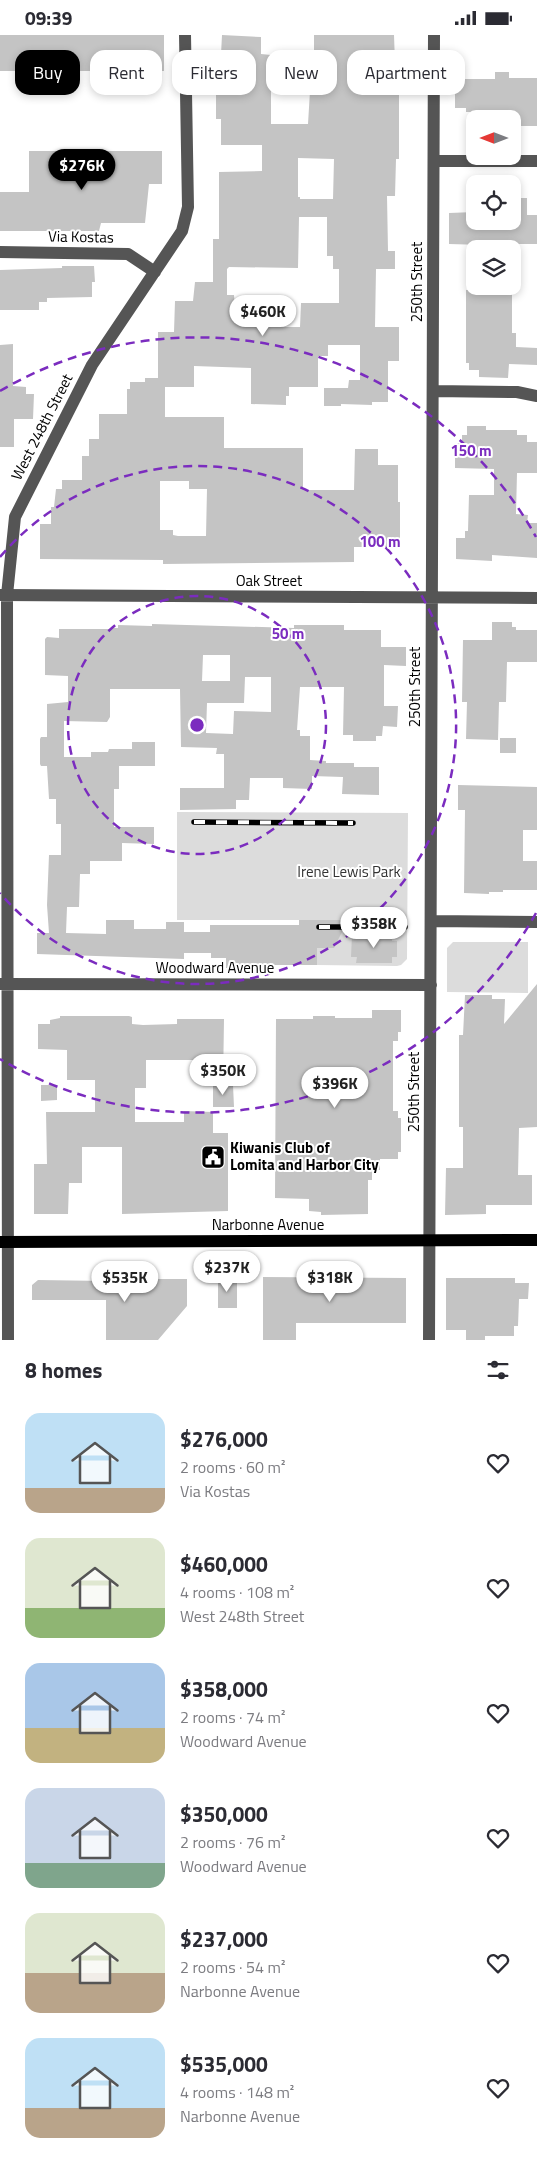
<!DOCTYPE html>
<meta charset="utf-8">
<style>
body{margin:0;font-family:"Titillium Web",sans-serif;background:#f2f2f3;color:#2b2b33;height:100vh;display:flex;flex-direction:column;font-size:19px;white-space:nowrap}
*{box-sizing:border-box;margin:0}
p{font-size:16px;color:#7c7c81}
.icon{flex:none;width:28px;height:28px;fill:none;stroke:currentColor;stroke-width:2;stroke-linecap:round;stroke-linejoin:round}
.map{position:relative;height:1305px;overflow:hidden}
.details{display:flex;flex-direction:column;background:#fff;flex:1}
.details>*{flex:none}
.guide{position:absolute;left:15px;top:15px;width:508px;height:45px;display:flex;gap:10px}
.needle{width:32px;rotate:270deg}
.buttons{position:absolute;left:466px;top:75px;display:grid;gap:10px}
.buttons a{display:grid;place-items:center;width:55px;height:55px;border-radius:10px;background:#fff;box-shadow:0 2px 8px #0003;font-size:25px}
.price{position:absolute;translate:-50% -42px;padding:0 11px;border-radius:18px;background:#fff;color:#222;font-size:16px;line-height:32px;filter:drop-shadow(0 1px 2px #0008)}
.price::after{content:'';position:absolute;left:50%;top:30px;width:15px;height:11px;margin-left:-8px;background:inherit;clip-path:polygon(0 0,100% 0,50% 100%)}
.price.on{background:#000;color:#fff}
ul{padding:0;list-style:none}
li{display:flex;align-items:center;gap:15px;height:125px;padding:0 25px}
li span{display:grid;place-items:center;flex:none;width:140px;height:100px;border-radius:15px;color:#555}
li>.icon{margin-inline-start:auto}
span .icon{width:60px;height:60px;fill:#fffc;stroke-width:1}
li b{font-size:21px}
h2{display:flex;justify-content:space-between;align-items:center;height:60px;padding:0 25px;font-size:21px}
.pill{padding:0 18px;border-radius:15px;background:#fff;box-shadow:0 2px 8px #0003;font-size:18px;line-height:45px}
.pill.on{background:#000;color:#fff}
.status{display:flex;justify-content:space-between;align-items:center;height:35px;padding:0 25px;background:#fff;direction:ltr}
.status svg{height:14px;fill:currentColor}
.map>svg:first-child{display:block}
.green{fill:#dcdcdc}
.building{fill:#c4c4c4;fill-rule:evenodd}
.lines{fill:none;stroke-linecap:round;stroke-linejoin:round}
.minor{stroke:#555;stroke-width:12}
.major{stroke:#000;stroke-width:12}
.rail-casing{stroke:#000;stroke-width:5.5}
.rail{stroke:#fff;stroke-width:4;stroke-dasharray:11;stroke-linecap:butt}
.ring{fill:none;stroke:#7b2cbf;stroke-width:2.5;stroke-dasharray:9 6}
.labels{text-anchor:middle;stroke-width:4;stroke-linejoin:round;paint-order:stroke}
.street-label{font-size:15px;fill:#000;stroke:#fff}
.park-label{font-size:15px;fill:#333;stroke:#fff}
.poi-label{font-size:15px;font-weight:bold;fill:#000;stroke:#fff;text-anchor:start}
.centre{fill:#7b2cbf;stroke:#fff;stroke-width:2.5}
.ring-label{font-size:15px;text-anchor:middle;font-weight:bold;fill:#7b2cbf;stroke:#fff;stroke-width:4;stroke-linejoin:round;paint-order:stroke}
</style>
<div class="status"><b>09:39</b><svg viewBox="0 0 49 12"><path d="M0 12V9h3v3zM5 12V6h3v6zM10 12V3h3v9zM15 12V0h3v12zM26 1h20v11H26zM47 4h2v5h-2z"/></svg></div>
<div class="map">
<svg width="537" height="1305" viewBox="0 0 537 1305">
<rect width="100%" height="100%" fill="#fff"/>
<!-- green -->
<path class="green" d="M177 777 408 778 407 924 401 930 397 931 317 930 316 885H177Z
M453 907H528V958L447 957V913Z"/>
<!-- building -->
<path class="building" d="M0 0H164V36H0Z
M222 0 261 2V19L271 20V89H308L310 56H314V0H394L396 56H399V124H396L395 161H387L388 216H395V234H376L375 292H399V326H388V367H372V370L341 369V371H324V353H348L349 345H360V310H328V321H318V352H289V361H286V370L251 369V333L194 331V352H165V382H224V413H303V455H354L355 414H378V430H398V467H400V508H396V512H354V527L163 529V525L40 524V489H51V472H54L56 454H62V445H82V421H89V404H99V379H127V354H130V347H145V343H158V297H174L175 266H193L195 247H213V204H219V137L262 136V110H221V84H216V58H219ZM298 123 334 124 333 164H300V162H298ZM299 182H327V221H333V234H339V268H301L300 292H268V289L236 288 234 260H227V234L229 232 298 233ZM160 446H189V454H207L206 501H178L173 500V495H160Z
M495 37H509V43H537V91H512V84H470V77H466V73H455V44H495Z
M29 116H162V149H149L145 188H101L99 196H0V157H29Z
M512 163H527V180H537V209H517V211L449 209V178L475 177V186H512Z
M62 231H94L95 247H92V262L47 263V267H39V275H0V235L62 233Z
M466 255H512V298H516V312L537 313V330L509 329 508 343 479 342V335H469V328H466Z
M13 309V351L26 352V359H34L33 384H14V412H0V310Z
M467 391H486V395H517V400H527V407H537V438H517L516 479 528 480 527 488H537V523L492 520V526L456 524V503H465V496H468L469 460H494V434L455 433V408H462V400H467Z
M492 587H512V592H516V595H537V627H507L506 667H499L498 705 466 704 467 667H462L463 605H492Z
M152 589 294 593V590H344V595H381V612H406V631L384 630V671H398L397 692 383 691 382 701H376V706H353V700H343L344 652H300L297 695H300V701H310V725L326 726V728H354V732H379V760L342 759 343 742 312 741V754L283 753V743H250L249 765H236V774L180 775V753H224V719H216L217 713 181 712 180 654H110V682L107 687 64 686V722H91V717H108L109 714H132V707H155V731H119V754H114V792H154V809L122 808V826H90V839H80L79 872H67L66 898 106 899V885H134V894H166V887H184V897H210V890H299V885H348L334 913H317V930H246V933H226V923H211V918H184V924L37 919V898H49L47 870 49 820H61V789H56V764H49L47 731H41L40 729V704L41 702H47V669L68 667V641L45 640V604L47 602 59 603V594H112V593H118V590L152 591ZM203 620H230V646H202ZM245 642H271V677L234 676 233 699 206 698 207 668H244Z
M500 703H516V718H500Z
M458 750 537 752V795H523V826H537V855H503V857H489V859L464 858 465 775H458Z
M352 900H392V906H397V922H392V928H356L357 922H351Z
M537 949V1092L519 1093 518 1140H532V1170H486V1179L445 1180 446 1133H463V1092H459V1000H463L465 960H492V964H505L504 989Z
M372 975H401V997H398V1006H393V1076H398V1083H401V1117H398V1124H380V1135H372V1145H368V1179L321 1180V1177L309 1176V1164L275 1163 276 984H313V981H335V983H372Z
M60 981H129L132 982V989L143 990 177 989V984H224L223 1049 199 1050 197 1025H146V1053H135V1087H184V1076L213 1077V1098H228V1176L122 1179V1112H82V1148H69L68 1179H34V1129H47L46 1077H95V1045H67V1015L38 1014V989H50V985L60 983Z
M41 1050H57V1065L41 1066Z
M213 1050H233L234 1072H213Z
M218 1242H237V1273H218Z
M263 1242 406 1243V1288H296V1305H263Z
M446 1243H515V1248H529L528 1264H519L518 1291H514V1301H485V1305H466V1295H446Z
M106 1244H187V1271L158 1305H106V1265H32V1250L38 1245 106 1246Z"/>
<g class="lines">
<!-- minor -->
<path class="minor" d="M434 126H537
M0 217 128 219 155 237
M433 356 517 357 537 361
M0 560 537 563
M431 886 537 887
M0 949 431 950
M8 1305 7 560 15 482 92 330 182 196 188 172 185 0
M429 1305 434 0"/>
<!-- major -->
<path class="major" d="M0 1207 537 1205"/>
<!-- rail casing -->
<g class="rail-casing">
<path id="rail" d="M194 787 353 788
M319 892H405"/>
</g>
<!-- rail -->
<use href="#rail" class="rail"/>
</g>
<!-- distance rings -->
<g class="ring">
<circle cx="197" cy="690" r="129"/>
<path d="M0 522A259 259 0 1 1 0 858"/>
<path d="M536 878A388 388 0 0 1 0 1024M0 356A388 388 0 0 1 536 502"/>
</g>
<!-- icons -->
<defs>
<g id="civic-square" transform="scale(1.25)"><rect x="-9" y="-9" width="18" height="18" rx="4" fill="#000" stroke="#fff"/><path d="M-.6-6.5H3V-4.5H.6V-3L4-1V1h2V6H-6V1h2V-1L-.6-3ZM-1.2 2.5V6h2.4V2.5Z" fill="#fff"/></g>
</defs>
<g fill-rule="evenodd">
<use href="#civic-square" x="213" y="1122"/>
</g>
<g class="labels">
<!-- street labels -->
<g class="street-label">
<text transform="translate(81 202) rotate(1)" y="5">Via Kostas</text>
<text transform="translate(417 247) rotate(-90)" y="5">250th Street</text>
<text transform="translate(42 392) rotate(-63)" y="5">West 248th Street</text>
<text x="269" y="551">Oak Street</text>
<text transform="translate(415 652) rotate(-90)" y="5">250th Street</text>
<text x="215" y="938">Woodward Avenue</text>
<text transform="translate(414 1057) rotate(-90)" y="5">250th Street</text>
<text x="268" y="1195">Narbonne Avenue</text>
</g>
<!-- park labels -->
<g class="park-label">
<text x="349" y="842">Irene Lewis Park</text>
</g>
<!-- poi labels -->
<g class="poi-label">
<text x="230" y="1118">Kiwanis Club of<tspan x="230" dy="17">Lomita and Harbor City</tspan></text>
</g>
</g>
<circle cx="197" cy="690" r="8" class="centre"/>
<g class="ring-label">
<text x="471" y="421">150 m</text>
<text x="380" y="512">100 m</text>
<text x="288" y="604">50 m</text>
</g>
</svg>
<div class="buttons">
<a><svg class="needle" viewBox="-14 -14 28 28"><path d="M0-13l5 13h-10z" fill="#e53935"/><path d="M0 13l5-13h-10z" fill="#7c7c81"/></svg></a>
<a><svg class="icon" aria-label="locate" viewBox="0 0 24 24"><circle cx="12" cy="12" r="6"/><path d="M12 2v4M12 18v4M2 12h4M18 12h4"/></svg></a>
<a><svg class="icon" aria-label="layers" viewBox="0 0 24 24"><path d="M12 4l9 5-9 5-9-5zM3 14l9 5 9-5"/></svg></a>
</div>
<b class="price on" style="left:82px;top:156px">$276K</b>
<b class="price" style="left:263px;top:302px">$460K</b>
<b class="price" style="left:374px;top:914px">$358K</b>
<b class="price" style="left:223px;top:1061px">$350K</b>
<b class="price" style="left:335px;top:1074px">$396K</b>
<b class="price" style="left:227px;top:1258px">$237K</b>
<b class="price" style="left:125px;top:1268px">$535K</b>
<b class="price" style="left:330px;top:1268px">$318K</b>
<div class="guide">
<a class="pill on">Buy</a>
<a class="pill">Rent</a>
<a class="pill">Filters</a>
<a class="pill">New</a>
<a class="pill">Apartment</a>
</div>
</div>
<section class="details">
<h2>8 homes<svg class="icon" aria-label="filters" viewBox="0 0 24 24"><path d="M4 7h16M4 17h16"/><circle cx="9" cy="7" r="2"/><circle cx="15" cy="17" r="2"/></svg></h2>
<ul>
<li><span style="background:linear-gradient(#bfe0f5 75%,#b9a48a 0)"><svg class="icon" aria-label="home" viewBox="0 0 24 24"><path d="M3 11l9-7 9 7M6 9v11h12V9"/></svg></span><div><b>$276,000</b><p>2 rooms · 60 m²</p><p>Via Kostas</p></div><svg class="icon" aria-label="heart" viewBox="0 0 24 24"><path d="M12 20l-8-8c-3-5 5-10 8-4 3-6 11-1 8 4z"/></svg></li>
<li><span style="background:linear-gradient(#dfe7d0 70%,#8fb573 0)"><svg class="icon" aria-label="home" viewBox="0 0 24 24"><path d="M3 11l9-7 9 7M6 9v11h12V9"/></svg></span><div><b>$460,000</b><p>4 rooms · 108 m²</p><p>West 248th Street</p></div><svg class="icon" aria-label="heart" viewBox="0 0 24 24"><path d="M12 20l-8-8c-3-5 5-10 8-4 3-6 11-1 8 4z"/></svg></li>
<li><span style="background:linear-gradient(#a9c7e8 65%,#c2b280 0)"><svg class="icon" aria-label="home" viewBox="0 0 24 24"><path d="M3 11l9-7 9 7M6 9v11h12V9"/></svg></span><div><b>$358,000</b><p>2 rooms · 74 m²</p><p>Woodward Avenue</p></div><svg class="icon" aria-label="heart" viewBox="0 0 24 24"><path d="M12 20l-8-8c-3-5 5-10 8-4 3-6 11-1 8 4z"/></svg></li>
<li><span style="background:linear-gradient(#c9d6e8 75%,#7fa58c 0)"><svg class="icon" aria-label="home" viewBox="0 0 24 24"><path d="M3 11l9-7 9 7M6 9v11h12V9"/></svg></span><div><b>$350,000</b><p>2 rooms · 76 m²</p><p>Woodward Avenue</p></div><svg class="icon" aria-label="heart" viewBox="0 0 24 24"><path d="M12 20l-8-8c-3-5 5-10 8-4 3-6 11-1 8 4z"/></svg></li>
<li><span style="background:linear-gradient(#dfe7d0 60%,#b9a48a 0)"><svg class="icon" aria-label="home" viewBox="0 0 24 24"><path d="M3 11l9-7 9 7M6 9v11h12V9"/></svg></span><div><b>$237,000</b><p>2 rooms · 54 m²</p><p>Narbonne Avenue</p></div><svg class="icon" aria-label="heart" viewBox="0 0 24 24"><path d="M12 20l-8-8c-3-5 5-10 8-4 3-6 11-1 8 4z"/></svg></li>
<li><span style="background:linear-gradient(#bfe0f5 70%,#b9a48a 0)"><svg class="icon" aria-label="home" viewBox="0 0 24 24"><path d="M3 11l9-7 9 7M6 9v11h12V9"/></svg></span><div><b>$535,000</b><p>4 rooms · 148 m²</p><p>Narbonne Avenue</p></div><svg class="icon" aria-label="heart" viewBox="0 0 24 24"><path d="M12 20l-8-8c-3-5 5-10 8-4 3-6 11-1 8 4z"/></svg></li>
</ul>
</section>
